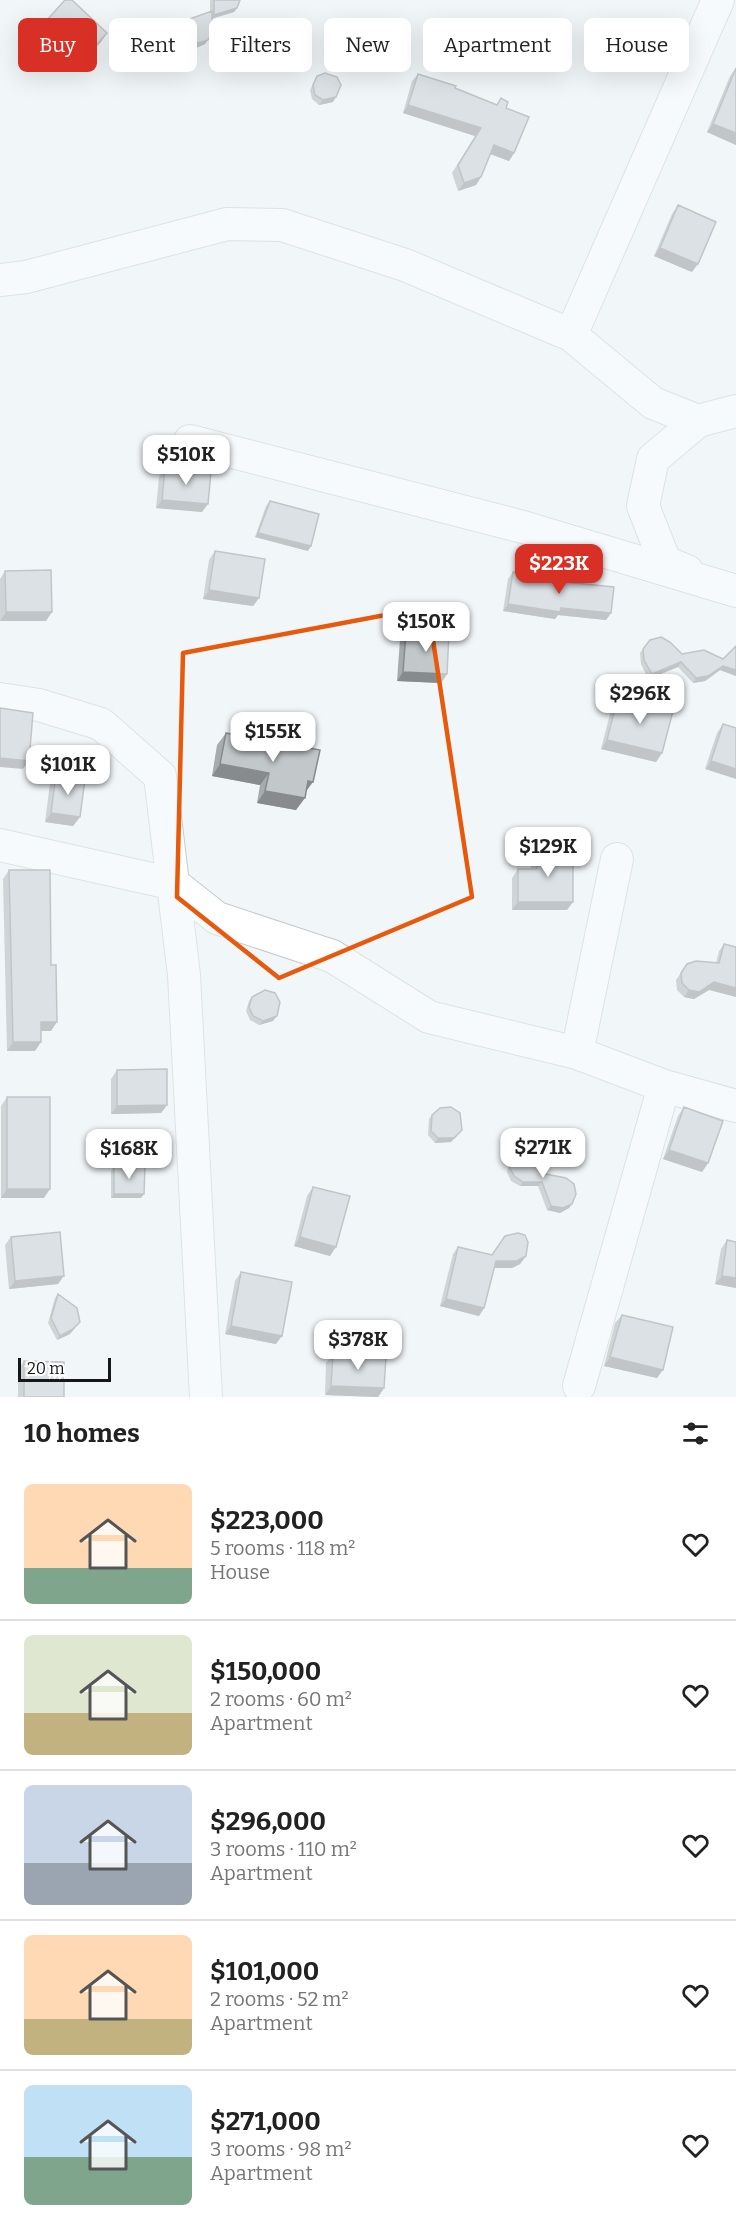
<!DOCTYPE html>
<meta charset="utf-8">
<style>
body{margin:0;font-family:Bitter,serif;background:#f6f6f6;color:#222;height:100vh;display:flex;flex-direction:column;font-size:22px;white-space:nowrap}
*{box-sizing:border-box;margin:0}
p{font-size:20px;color:#767676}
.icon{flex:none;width:33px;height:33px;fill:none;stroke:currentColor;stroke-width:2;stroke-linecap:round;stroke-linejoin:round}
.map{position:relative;height:1397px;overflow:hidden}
.drawer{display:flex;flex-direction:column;background:#fff;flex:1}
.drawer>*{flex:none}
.hud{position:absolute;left:18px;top:18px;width:700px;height:54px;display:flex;gap:12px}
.scale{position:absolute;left:18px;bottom:15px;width:93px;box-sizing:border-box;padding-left:6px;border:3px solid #151718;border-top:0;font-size:16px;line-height:21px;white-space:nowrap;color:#151718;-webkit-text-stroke:4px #fff;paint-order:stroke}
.price{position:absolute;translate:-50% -51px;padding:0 14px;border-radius:12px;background:#fff;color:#222;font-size:20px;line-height:39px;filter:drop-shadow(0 2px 3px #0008)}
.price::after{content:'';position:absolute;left:50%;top:36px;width:18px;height:14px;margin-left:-9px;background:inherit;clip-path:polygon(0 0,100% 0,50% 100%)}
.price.current{background:#d93025;color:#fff}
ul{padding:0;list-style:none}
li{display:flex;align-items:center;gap:18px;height:150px;padding:0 24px}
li+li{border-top:2px solid #e0e0e0}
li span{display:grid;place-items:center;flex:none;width:168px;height:120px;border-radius:9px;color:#555}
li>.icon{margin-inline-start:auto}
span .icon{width:72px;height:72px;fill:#fffc;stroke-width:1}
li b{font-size:26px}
h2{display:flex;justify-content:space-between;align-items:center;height:72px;padding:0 24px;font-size:26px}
.tag{padding:0 21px;border-radius:9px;background:#fff;box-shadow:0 6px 24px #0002;font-size:21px;line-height:54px}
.tag.current{background:#d93025;color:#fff}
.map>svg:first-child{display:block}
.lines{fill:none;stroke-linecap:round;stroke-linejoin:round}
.minor-casing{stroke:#c6cbcd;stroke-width:34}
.minor{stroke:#fff;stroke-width:32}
.wall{fill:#a7abad}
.shaded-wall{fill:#888b8d}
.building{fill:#c2c7c9;stroke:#888b8d;stroke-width:1.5}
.marked{fill:none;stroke:#e8590c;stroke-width:4.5;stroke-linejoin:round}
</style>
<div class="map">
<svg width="736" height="1397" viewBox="0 0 736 1397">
<rect width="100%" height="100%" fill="#f1f6f9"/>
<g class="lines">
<!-- minor casing -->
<g class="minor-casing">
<path id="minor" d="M0 280 26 277 227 224 282 225 405 265 571 335 653 403 698 421 736 411
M571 335 718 0
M190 441 523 527 736 591
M687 571 665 562 643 506 653 459 698 421
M0 699 39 705 101 724 160 776 184 975 206 1397
M0 845 174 884 217 918 332 956 429 1017 577 1053 664 1086 736 1106
M577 1053 617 859
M579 1386 664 1086"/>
</g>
<!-- minor -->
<use href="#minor" class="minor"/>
</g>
<!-- wall -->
<path class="wall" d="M210 0H240L237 8 234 12 212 19 205 44 196 48 187 45 181 32 189 19 210 12Z
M47 20 101 42 80 64 41 28Z
M736 68V145L707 132 730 76Z
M418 74 506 108 514 153 509 161 490 154 481 177 476 185 458 191 452 173 475 136 403 113 412 81Z
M317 76 333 102 319 105 312 99 310 90Z
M678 205 692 272 654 256 672 214Z
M165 468 202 512 156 508 159 477Z
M270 501 308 551 255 537 266 506Z
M215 551 259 598 253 606 203 599 209 560Z
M5 571 46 621H0V579Z
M513 572 555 581 611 613 606 620 558 615 555 619 503 611 508 579Z
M406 631 447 674 441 683 397 681 400 639Z
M736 646V676L720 670 705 681 693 683 678 667 648 679 641 664 640 653 643 649 723 659Z
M618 697 662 753 656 762 601 749 612 706Z
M723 724 736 728 705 769 717 733Z
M226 733 306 792 296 810 257 803 260 785 212 776 217 745Z
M56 775 80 817 73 826 45 822 50 783Z
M537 848 567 910H512V878L518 869H531V856Z
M9 870 51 1031H41L35 1051H7L3 879Z
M724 944 736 947 709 990 694 999 684 997 677 990 676 980 687 964 716 963 719 951Z
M252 997 273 1021 259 1025 250 1020 246 1011 249 1001Z
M117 1070 167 1105 161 1113 111 1114V1079Z
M7 1097 44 1198H1V1106Z
M684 1107 708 1163 702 1172 663 1159 678 1116Z
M432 1115 462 1130 451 1142 435 1143 428 1135 429 1119Z
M512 1158 546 1174 572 1204 569 1208 560 1213 547 1210 538 1186H520L511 1181 507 1172 509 1162Z
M114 1166 141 1198H111V1171Z
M313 1187 330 1256 294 1246 307 1196Z
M11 1237 58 1284 9 1289 5 1245Z
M727 1240 736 1288 715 1284 721 1249Z
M458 1247 492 1255 526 1256 520 1264 512 1268H494L484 1308 479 1316 440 1306 453 1254Z
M241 1272 276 1344 225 1334 235 1281Z
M58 1294 70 1334 57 1340 48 1323 55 1298Z
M622 1315 657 1378 604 1366 615 1323Z
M333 1354 384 1388 378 1397 325 1395 326 1363Z
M24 1361 64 1397H18V1370Z"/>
<!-- shaded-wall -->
<path class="shaded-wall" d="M237 8 234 12 210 19 214 15Z
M107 33 101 42 80 64 86 56Z
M190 40H208L205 44 196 48 187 45Z
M336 97 333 102 319 105 323 100Z
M408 105 481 128 475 136 403 113Z
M713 124 736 133V145L707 132Z
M494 145 514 153 509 161 488 153Z
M481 177 476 185 458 191 464 183Z
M660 248 698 264 692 272 654 256Z
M162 500 208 504 202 512 156 508Z
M258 533 311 546 308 551 255 537Z
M209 590 259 598 253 606 203 599Z
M508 604 561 608 611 613 606 620 558 615 555 619 503 611Z
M6 612H52L46 621H0Z
M681 662 678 667 648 679 652 674Z
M723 666 736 670V676L720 670 705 681 693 683 696 678Z
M403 672 447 674 441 683 397 681Z
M607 740 662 753 656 762 601 749Z
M0 758 29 761 23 769 0 767Z
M711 761 736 769V779L705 769Z
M220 764 269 773 260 785 212 776Z
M308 781 313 782 304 794Z
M265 791 305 798 296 810 257 803Z
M51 813 80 817 73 826 45 822Z
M518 902H573L567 910H512Z
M714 982 736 988V997L709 990 694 999 684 997 689 990Z
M277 1016 273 1021 259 1025 263 1021Z
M41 1022H57L51 1031H35Z
M13 1042H41L35 1051H7Z
M167 1105 161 1113 111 1114 117 1106Z
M462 1130 451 1142 435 1143 438 1138Z
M669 1150 708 1163 702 1172 663 1159Z
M523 1182H542L538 1186H520Z
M7 1189H50L44 1198H1Z
M114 1194H144L141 1198H111Z
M572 1204 569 1208 560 1213 547 1210 551 1206Z
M300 1237 336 1247 330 1256 294 1246Z
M526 1256 520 1264 512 1268H490L496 1261Z
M64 1276 58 1284 9 1289 15 1281Z
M722 1276 736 1278V1288L715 1284Z
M446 1299 484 1308 479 1316 440 1306Z
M80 1322 70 1334 57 1340 60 1336Z
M231 1326 282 1336 276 1344 225 1334Z
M610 1357 663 1370 657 1378 604 1366Z
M331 1386 384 1388 378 1397 325 1395Z"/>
<!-- building -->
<path class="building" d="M65 0H72L107 33 86 56 47 20Z
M214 0H240L237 8 214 15Z
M212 11V32L208 40 199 43 190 40 184 27 189 19Z
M736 68V133L713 124Z
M325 73 337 77 341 85 336 97 323 100 315 95 313 85 317 76Z
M418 74 456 86 455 88 497 105 501 98 508 102 506 108 529 117 514 153 494 145 481 177 464 183 458 165 481 128 408 105Z
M678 205 716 222 698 264 660 248Z
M165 468 211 472 208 504 162 500Z
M270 501 319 514 311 546 258 533Z
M215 551 265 559 259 598 209 590Z
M51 570 52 612H6L5 571Z
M513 572 555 579V581L614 587 611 613 561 608 560 612 508 604Z
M406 631 449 633 447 674 403 672Z
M661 637 670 642 682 654 704 650 723 659 736 646V670L723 666 708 676 696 678 681 662 652 674 644 660 643 649 650 640Z
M618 697 673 711 662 753 607 740Z
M0 708 33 713 29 761 0 758Z
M723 724 736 728V769L711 761Z
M226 733 320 750 313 782 308 781 305 798 265 791 269 773 220 764Z
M56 775 85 779 80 817 51 813Z
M537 848H573V902H518V869H537Z
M9 870H50L51 965H56L57 1022H41V1042H13Z
M724 944 736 947V988L714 982 699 992 689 990 682 983 681 973 687 964 696 961 719 963Z
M265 990 275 993 280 1002 277 1016 263 1021 253 1016 249 1007 252 997Z
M167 1069V1105L117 1106V1070Z
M7 1097H50V1189H7Z
M451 1107 460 1113 462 1130 454 1138H438L431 1131 432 1115 440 1108Z
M684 1107 723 1121 708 1163 669 1150Z
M520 1151 535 1154 546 1174 566 1178 574 1184 576 1194 572 1204 563 1208 551 1206 542 1182H523L514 1176 510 1168 512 1158Z
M114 1166 145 1167 144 1194H114Z
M313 1187 350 1196 336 1247 300 1237Z
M60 1232 64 1276 15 1281 11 1237Z
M518 1233 525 1235 528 1242 526 1256 517 1261H496L484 1308 446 1299 458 1247 492 1255 505 1236Z
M727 1240 736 1242V1278L722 1276Z
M241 1272 292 1282 282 1336 231 1326Z
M58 1294 77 1308 80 1322 73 1329 60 1336 51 1318Z
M622 1315 673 1327 663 1370 610 1357Z
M333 1354 386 1357 384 1388 331 1386Z
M24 1361 64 1362V1397H24Z"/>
<!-- marked area -->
<path d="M0 0H736V1397H0ZM428 607 472 897 279 978 177 897 183 653Z" fill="#f1f6f9" fill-opacity=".55" fill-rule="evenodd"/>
<path class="marked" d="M428 607 472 897 279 978 177 897 183 653Z"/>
</svg>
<div class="scale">20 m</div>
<b class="price" style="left:186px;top:486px">$510K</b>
<b class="price current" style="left:559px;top:595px">$223K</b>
<b class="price" style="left:426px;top:653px">$150K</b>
<b class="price" style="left:640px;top:725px">$296K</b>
<b class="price" style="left:273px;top:763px">$155K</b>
<b class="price" style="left:68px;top:796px">$101K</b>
<b class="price" style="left:548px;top:878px">$129K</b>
<b class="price" style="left:543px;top:1179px">$271K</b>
<b class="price" style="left:129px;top:1180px">$168K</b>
<b class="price" style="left:358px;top:1371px">$378K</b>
<div class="hud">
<a class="tag current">Buy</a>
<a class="tag">Rent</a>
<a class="tag">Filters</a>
<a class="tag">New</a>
<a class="tag">Apartment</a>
<a class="tag">House</a>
</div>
</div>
<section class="drawer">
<h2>10 homes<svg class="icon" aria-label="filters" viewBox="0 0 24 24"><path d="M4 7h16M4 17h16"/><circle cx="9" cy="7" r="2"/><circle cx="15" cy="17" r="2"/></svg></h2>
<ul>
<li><span style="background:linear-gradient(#ffd9b3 70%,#7fa58c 0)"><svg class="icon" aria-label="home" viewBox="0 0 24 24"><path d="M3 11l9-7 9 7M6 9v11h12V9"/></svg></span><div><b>$223,000</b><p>5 rooms · 118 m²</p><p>House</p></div><svg class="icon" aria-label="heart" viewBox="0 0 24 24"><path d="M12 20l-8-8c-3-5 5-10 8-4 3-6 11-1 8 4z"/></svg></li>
<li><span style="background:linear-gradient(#dfe7d0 65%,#c2b280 0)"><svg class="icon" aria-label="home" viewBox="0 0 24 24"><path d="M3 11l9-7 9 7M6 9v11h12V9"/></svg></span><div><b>$150,000</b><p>2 rooms · 60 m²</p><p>Apartment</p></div><svg class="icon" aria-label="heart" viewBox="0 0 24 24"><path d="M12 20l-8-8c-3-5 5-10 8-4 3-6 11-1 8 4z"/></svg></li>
<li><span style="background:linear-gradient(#c9d6e8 65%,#9aa5b1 0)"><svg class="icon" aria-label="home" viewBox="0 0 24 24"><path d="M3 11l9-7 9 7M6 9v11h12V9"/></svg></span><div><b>$296,000</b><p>3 rooms · 110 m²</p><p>Apartment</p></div><svg class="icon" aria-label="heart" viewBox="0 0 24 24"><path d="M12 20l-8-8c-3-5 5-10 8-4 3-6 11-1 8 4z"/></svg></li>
<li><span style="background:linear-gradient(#ffd9b3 70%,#c2b280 0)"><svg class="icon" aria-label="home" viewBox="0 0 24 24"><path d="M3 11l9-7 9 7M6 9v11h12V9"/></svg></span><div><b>$101,000</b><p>2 rooms · 52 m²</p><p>Apartment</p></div><svg class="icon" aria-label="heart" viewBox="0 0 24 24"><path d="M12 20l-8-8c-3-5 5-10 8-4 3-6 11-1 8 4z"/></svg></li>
<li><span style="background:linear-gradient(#bfe0f5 60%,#7fa58c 0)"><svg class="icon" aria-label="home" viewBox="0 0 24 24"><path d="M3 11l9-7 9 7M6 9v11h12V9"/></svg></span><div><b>$271,000</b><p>3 rooms · 98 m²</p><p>Apartment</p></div><svg class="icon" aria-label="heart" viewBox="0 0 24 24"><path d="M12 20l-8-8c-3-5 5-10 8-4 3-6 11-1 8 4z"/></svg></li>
</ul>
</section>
